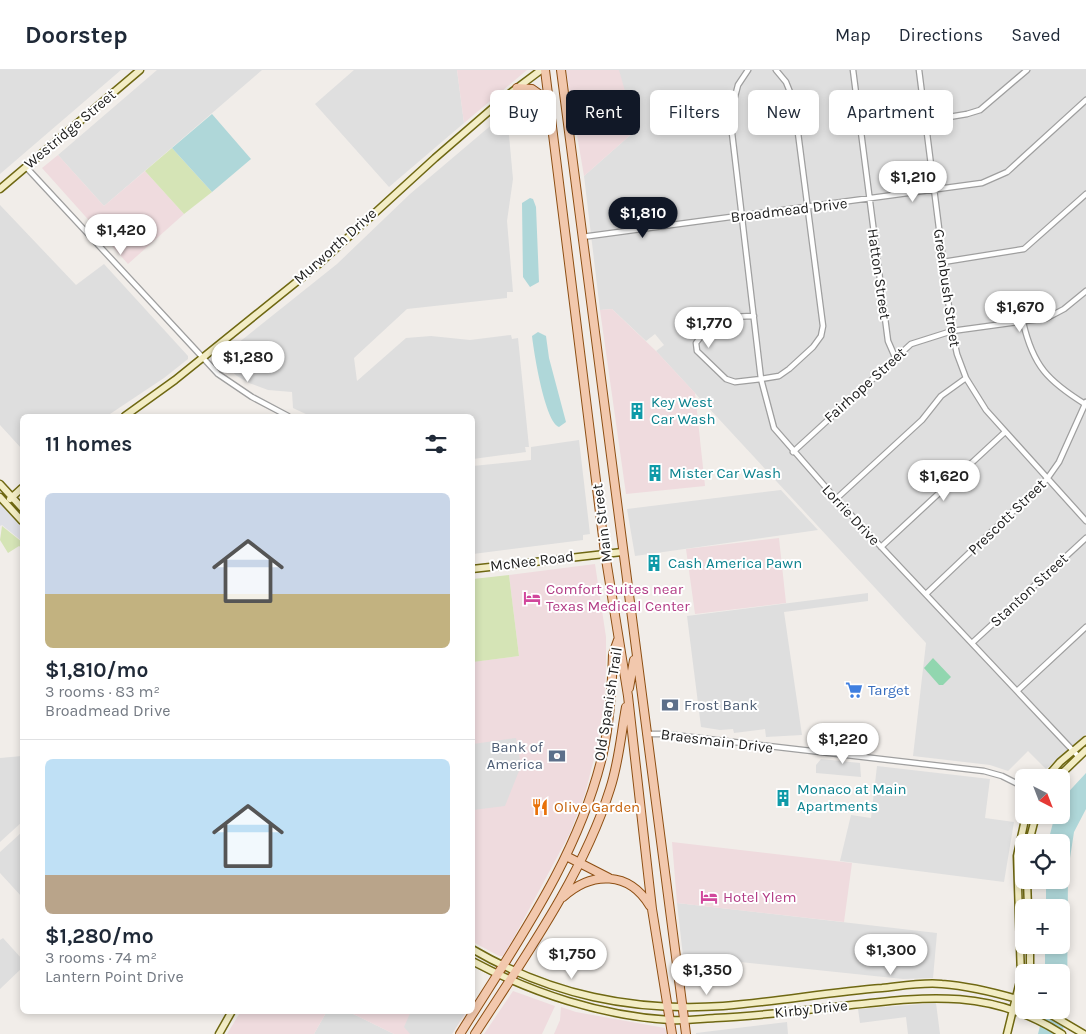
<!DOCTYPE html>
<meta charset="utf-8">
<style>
body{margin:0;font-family:Karla,sans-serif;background:#f2f2f3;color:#1f2937;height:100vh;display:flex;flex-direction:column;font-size:19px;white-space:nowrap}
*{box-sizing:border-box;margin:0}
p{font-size:16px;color:#747a83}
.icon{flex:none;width:28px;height:28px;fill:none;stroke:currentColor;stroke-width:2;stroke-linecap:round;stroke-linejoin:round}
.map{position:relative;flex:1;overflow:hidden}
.details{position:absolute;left:20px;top:344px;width:455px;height:600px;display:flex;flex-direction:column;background:#fff;border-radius:8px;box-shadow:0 2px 8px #0003}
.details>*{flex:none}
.banner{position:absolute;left:490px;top:20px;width:475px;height:45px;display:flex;gap:10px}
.needle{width:32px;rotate:138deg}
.controls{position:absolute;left:1015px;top:699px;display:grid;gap:10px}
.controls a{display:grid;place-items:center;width:55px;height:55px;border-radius:8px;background:#fff;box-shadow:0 2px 8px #0003;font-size:25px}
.price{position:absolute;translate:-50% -42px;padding:0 11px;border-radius:18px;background:#fff;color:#222;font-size:16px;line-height:32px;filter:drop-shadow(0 1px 2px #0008)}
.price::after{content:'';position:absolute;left:50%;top:30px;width:15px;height:11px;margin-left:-8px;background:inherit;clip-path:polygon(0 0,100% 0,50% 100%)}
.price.on{background:#111827;color:#fff}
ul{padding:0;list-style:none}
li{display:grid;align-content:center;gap:10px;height:265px;padding:0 25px}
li+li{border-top:1px solid #e0e1e3}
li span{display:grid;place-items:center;height:155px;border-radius:8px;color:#555}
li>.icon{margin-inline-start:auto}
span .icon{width:90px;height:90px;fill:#fffc;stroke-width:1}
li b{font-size:21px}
h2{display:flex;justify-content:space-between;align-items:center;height:60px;padding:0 25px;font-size:21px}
.chip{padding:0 18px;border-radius:8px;background:#fff;box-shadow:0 2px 8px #0003;font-size:18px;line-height:45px}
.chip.on{background:#111827;color:#fff}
header{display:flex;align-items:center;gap:30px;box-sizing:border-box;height:70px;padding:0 25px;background:#fff;border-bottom:1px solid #e0e1e3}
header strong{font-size:24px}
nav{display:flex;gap:28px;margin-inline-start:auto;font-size:18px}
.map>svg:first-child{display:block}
.residential{fill:#dfdfdf}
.commercial{fill:#efdbde}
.grass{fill:#d5e4b6}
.pitch{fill:#91d6af}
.parking{fill:#dedede}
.plaza{fill:#dedfe6}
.water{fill:#afd7d9}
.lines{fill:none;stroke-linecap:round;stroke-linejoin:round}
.street-casing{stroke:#9f9f9f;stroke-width:7}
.secondary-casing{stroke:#6f6812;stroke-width:9}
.primary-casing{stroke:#8d4e12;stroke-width:10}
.street{stroke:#fff;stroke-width:4.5}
.secondary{stroke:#f3edc5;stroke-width:6}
.primary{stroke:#f2c8ad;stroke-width:8}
.labels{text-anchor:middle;stroke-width:4;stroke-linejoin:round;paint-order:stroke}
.street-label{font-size:15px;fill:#222;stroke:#fff}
.culture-label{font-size:15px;fill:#0d838f;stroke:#fff;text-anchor:start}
.hotel-label{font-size:15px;fill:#b23c85;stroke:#fff;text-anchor:start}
.shop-label{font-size:15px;fill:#366cbe;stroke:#fff;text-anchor:start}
.service-label{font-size:15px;fill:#4e5e75;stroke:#fff;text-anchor:start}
.food-label{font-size:15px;fill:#c56008;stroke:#fff;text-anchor:start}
</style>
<header>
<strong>Doorstep</strong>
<nav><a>Map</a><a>Directions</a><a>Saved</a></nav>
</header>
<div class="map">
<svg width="1086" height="964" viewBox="0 0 1086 964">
<rect width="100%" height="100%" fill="#f1ede9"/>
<!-- residential -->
<path class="residential" d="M0 0H121L0 104Z
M157 0H262L104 136 58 85Z
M354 0H457L464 53 389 117 315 34Z
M618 0H1086V664L1046 699 1028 681 1008 701 990 695 913 686 926 573 656 281 664 275 655 264 646 271 612 239 600 240 584 106 636 60Z
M781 420 818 460 635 486 627 439Z
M877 696 990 709 985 748 1014 752 1004 812 840 791 851 745 871 748Z
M677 833 937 863 933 908 903 909 683 886Z
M327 941H347L394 964H314Z"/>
<!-- commercial -->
<path class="commercial" d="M457 0H527L464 53Z
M566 0H619L636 60 584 106Z
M58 85 104 136 145 101 184 144 128 194 42 98Z
M612 239 656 281 695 323 705 416 626 424 600 240Z
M779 468 786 533 695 544 686 479Z
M595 494 606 567V598L604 636 595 685 585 724 570 763 504 886H499L473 872 472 592 519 586 509 505Z
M672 772 852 793 844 852 677 833Z
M513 921 555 936 542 964H484Z
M561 937 576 942 665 958 667 964H554L560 950Z
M241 941H327L314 964H227Z
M347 941H467L452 964H394Z"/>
<!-- grass -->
<path class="grass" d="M172 78 212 122 184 144 145 101Z
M2 456 22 472V478L19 476 8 483 0 470Z
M509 505 519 586 473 592V509Z"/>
<!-- pitch -->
<path class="pitch" d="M933 588 951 607 943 615H939L924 598Z"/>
<!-- parking -->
<path class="parking" d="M502 46 508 54 513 109 507 151 513 222H507V228L407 239 354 288 357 311 406 268 431 266 470 270 511 265 512 269 518 268 529 377H525L526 382 473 389 472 346H310L293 338 292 322 268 320 249 313 237 306 218 289 337 194 410 124Z
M0 135 76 215 104 194 188 286V289L164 308 107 346H22V379L0 355Z
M579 370 590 464 583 465V470L473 484V396L531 390V377Z
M868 523V531L784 542 802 665 766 667 765 659 734 663 733 659 720 660 701 657 687 546Z
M516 668 521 696 505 736 473 740V674Z
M22 686V752L0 772V688Z
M821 689 860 693 861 707 816 703V695Z
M22 762V827L0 803V782Z
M3 868 22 889V898L0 919V870Z
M936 933 940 964H908L906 947 860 953 858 939Z
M411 941H466L452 964H410L404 957Z
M787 952 788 964H696V963Z"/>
<!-- plaza -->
<path class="plaza" d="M0 428 22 452V471L2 455 0 456Z"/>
<!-- water -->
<path class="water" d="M212 44 251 89 212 122 172 78Z
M530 128 533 129 536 137 539 212 530 217 523 207 522 133Z
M538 262 546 266 549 288 566 352 559 357C545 352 534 283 532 266Z
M1086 703V739L1074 762 1068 801 1067 942 1062 964H1038L1044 940H1061V902H1045V875H1061V838L1046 837V810H1061V772H1048L1055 745H1061V730Z"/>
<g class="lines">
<!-- street casing -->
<g class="street-casing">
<path id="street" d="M748 0 738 15 730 46 761 309 774 358 836 429 1079 687
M853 0 888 271 895 287
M919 0 952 261 957 284 966 308 986 340 1086 451
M702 46H730
M925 51 967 44 980 40 1027 0
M26 97 218 304 252 327 288 346
M582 167 982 113 1007 102 1086 30
M943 192 1024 179 1086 124
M754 246C725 247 714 247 696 273L697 281 726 309 735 312 761 309 779 306 789 299 813 277 821 266 823 256 794 32 786 12 776 0
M1023 252C1033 296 1048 311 1085 334
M793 382 911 274 952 261 1047 248 1064 239 1086 221
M836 429 922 350 941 326 966 308
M881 477 1005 362
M926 524 1047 409 1059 392 1086 332
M972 573 1086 468
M1017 621 1086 557
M646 664H665L984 701 1002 706 1024 717"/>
</g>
<!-- secondary casing -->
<g class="secondary-casing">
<path id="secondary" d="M0 119 140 0
M125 346 175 310 320 193 435 88 509 24 541 0
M0 414 22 438
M0 427 22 451
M10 429 22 418
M472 499 622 482
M1046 708 1060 692 1086 670
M1057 708 1086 680
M1029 772 1036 745
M1027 810 1028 838
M472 879C551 925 633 942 723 936 776 932 829 922 882 918 901 916 923 912 942 914 970 916 997 923 1024 931
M472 891C532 923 602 946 670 950 685 951 700 949 715 948 758 946 800 941 843 936 923 927 989 917 1062 964
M1030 902V875
M1043 940 1084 964
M219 964 232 941
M1007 964 1021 907 1017 786 1026 745"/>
</g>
<!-- primary casing -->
<g class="primary-casing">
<path id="primary" d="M545 0 605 483 628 626 652 839 672 964
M561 0 686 964
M517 18 532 19 549 31
M629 618 634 590
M566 786 609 808
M563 827C592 801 629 801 650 836
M460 964C515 875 579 787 603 683 610 651 612 617 613 584L618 570
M475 964C524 888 583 805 610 719 619 692 621 664 626 637"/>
</g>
<!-- street -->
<use href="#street" class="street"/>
<!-- secondary -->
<use href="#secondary" class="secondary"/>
<!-- primary -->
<use href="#primary" class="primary"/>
</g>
<!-- icons -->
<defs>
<g id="building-bare" transform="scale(1.35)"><path d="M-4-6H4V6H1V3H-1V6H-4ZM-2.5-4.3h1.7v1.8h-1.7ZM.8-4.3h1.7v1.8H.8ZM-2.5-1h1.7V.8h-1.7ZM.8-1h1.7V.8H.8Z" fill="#0f9aa8" stroke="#fff" stroke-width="2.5" paint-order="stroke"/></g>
<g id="hotel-bare" transform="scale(1.35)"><path d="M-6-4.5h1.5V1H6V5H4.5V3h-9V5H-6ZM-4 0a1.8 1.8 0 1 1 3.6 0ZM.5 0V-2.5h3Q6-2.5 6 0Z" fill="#d1479c" stroke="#fff" stroke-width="2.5" paint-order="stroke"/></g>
<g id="supermarket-bare" transform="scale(1.35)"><path d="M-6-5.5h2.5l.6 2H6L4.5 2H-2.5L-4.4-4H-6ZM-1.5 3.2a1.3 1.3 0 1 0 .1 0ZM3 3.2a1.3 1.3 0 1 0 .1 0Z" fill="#3f7fe0" stroke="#fff" stroke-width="2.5" paint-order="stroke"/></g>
<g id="bank-bare" transform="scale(1.35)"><path d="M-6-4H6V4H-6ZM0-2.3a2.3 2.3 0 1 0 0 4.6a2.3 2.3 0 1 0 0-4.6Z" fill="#5c6f8a" stroke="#fff" stroke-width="2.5" paint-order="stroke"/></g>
<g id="restaurant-bare" transform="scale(1.35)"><path d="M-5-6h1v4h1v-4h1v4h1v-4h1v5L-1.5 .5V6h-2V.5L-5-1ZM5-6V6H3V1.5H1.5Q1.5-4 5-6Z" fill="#e8710a" stroke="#fff" stroke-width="2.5" paint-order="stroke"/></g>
</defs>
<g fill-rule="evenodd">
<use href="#building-bare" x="637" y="341"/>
<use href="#building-bare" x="655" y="403"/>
<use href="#building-bare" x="654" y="493"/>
<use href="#hotel-bare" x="532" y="528"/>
<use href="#supermarket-bare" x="854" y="620"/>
<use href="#bank-bare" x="670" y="635"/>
<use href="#bank-bare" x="557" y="686"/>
<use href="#building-bare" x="783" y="728"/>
<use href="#restaurant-bare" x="540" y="737"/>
<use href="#hotel-bare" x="709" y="827"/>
</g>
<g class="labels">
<!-- street labels -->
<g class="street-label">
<text transform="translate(70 59) rotate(-40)" y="5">Westridge Street</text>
<text transform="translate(789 140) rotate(-7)" y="5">Broadmead Drive</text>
<text transform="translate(335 176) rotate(-42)" y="5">Murworth Drive</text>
<text transform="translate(879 204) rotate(82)" y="5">Hatton Street</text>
<text transform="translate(947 218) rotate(82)" y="5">Greenbush Street</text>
<text transform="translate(865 315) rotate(-42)" y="5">Fairhope Street</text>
<text transform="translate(851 445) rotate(47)" y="5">Lorrie Drive</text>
<text transform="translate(1007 447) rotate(-44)" y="5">Prescott Street</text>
<text transform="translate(602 453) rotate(-97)" y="5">Main Street</text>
<text transform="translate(532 491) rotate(-7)" y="5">McNee Road</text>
<text transform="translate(1029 520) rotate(-43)" y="5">Stanton Street</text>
<text transform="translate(608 634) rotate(-81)" y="5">Old Spanish Trail</text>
<text transform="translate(717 671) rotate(7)" y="5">Braesmain Drive</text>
<text transform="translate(811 939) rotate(-6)" y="5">Kirby Drive</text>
</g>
<!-- culture labels -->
<g class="culture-label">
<text x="651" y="337">Key West<tspan x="651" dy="17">Car Wash</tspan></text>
<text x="669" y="408">Mister Car Wash</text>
<text x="668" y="498">Cash America Pawn</text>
<text x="797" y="724">Monaco at Main<tspan x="797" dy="17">Apartments</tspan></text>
</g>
<!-- hotel labels -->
<g class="hotel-label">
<text x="546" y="524">Comfort Suites near<tspan x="546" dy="17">Texas Medical Center</tspan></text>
<text x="723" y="832">Hotel Ylem</text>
</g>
<!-- shop labels -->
<g class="shop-label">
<text x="868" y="625">Target</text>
</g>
<!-- service labels -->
<g class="service-label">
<text x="684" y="640">Frost Bank</text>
<text x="543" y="682" text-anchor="end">Bank of<tspan x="543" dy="17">America</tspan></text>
</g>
<!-- food labels -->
<g class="food-label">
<text x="554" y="742">Olive Garden</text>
</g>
</g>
</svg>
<div class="controls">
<a><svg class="needle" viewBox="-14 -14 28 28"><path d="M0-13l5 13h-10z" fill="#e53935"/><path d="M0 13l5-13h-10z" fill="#747a83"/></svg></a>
<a><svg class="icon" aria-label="locate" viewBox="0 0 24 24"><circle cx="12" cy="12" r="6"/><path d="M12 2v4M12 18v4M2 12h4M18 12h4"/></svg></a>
<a>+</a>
<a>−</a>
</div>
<b class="price" style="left:913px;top:133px">$1,210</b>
<b class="price on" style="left:643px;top:169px">$1,810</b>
<b class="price" style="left:121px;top:186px">$1,420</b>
<b class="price" style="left:1020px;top:263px">$1,670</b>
<b class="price" style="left:709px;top:279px">$1,770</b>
<b class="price" style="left:248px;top:313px">$1,280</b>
<b class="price" style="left:944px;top:432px">$1,620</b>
<b class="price" style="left:843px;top:695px">$1,220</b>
<b class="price" style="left:891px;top:906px">$1,300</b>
<b class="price" style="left:572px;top:910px">$1,750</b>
<b class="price" style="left:707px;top:926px">$1,350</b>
<div class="banner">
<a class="chip">Buy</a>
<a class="chip on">Rent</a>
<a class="chip">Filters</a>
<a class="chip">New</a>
<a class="chip">Apartment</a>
</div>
<section class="details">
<h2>11 homes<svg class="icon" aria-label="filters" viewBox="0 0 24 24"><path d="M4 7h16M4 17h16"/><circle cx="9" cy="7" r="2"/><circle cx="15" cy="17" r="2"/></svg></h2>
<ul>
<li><span style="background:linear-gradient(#c9d6e8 65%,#c2b280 0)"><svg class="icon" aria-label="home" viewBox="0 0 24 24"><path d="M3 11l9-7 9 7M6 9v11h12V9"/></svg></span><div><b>$1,810/mo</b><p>3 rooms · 83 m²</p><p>Broadmead Drive</p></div></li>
<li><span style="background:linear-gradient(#bfe0f5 75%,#b9a48a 0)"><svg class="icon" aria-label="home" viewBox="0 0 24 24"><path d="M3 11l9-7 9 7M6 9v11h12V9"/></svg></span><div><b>$1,280/mo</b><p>3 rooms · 74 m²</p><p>Lantern Point Drive</p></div></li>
</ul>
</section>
</div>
